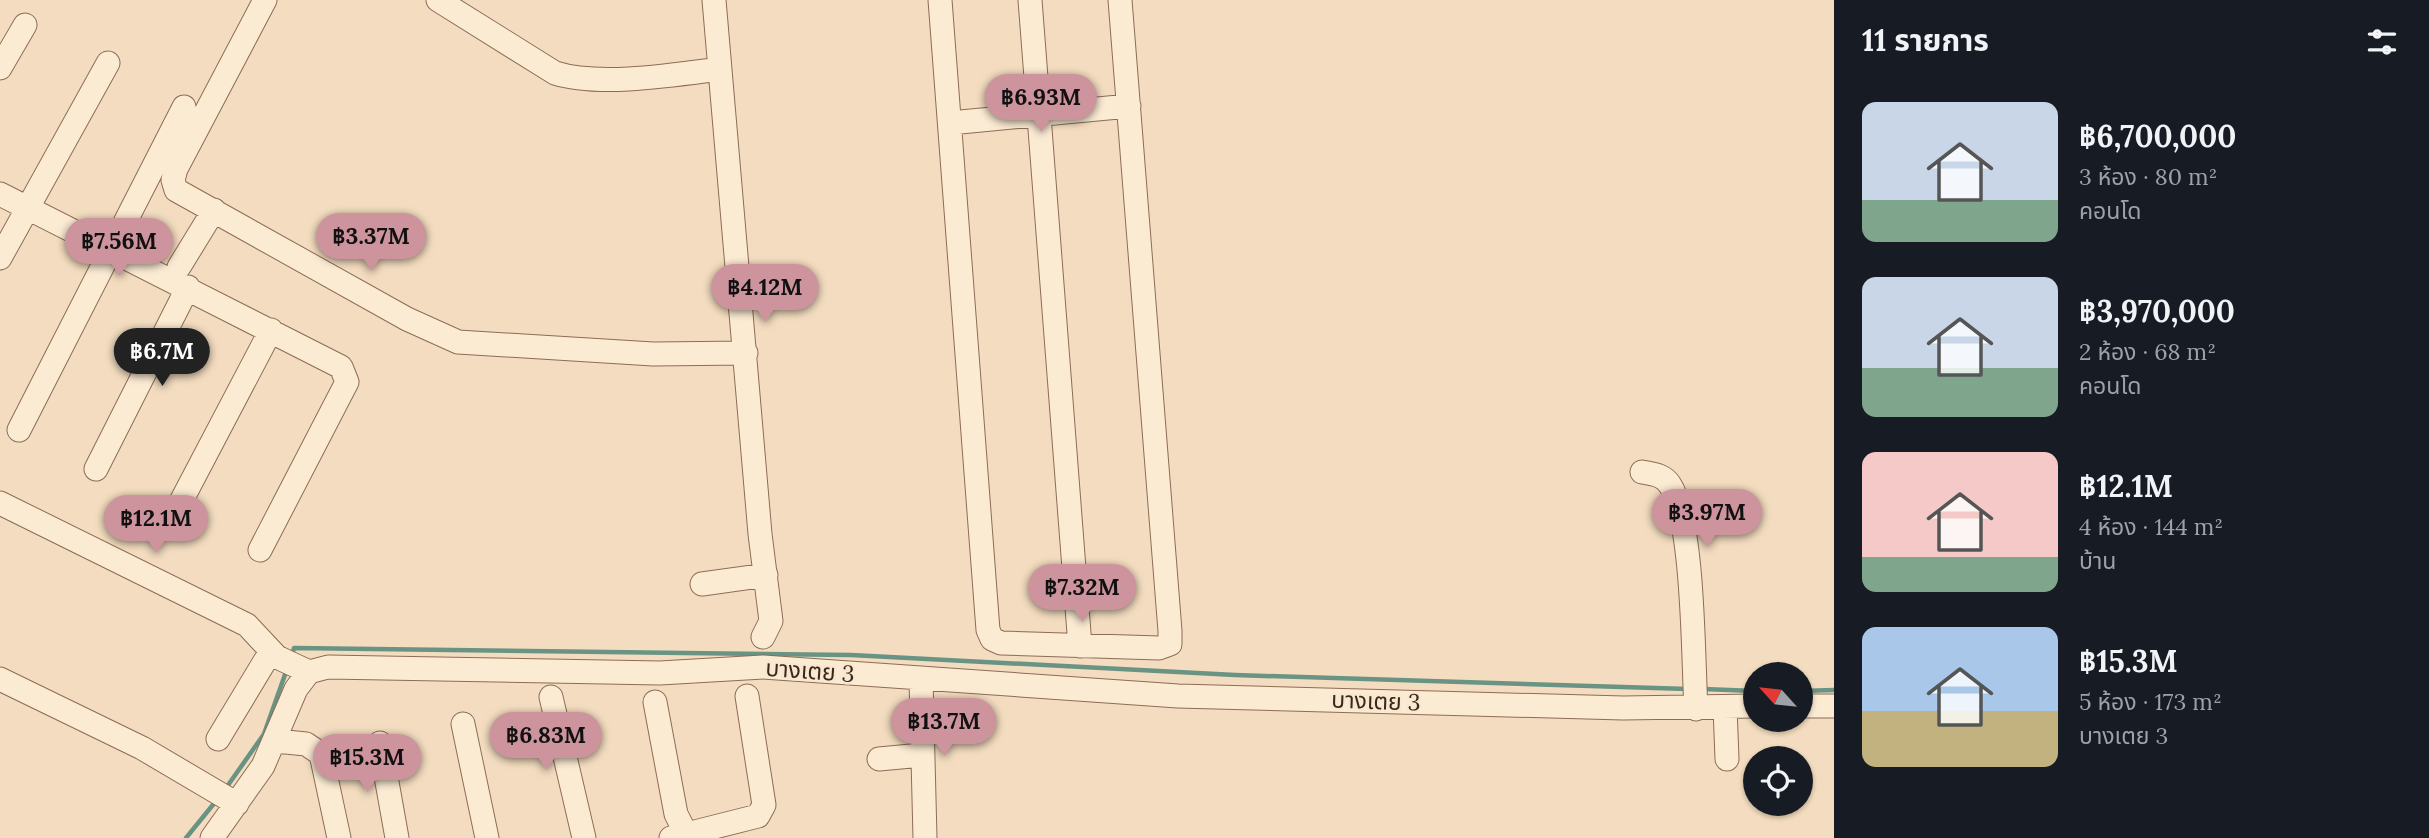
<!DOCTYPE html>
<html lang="th">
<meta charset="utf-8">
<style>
body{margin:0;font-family:Lora,"Noto Sans Thai",serif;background:#20242c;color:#f1f3f6;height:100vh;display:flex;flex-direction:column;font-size:26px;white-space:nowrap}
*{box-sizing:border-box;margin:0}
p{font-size:23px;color:#9ea1a6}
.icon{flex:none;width:38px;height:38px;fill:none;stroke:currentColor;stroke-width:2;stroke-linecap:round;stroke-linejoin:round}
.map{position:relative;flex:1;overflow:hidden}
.sheet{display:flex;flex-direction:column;background:#171b24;width:595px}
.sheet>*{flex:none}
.needle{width:46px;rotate:297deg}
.fabs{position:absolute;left:1743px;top:662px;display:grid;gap:14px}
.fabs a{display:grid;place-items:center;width:70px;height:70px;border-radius:50%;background:#171b24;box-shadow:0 2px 5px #0004;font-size:35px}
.price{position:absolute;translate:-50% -60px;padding:0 16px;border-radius:24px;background:#ce949d;color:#111;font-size:23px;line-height:46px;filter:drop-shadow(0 2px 4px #0008)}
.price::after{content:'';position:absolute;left:50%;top:42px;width:21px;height:16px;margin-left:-10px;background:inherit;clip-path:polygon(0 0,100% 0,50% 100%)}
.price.selected{background:#222;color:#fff}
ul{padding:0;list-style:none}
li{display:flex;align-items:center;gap:21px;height:175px;padding:0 28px}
li span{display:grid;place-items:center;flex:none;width:196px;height:140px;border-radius:14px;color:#555}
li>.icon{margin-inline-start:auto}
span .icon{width:84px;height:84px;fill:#fffc;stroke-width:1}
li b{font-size:30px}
h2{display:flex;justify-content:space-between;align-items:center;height:84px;padding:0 28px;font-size:30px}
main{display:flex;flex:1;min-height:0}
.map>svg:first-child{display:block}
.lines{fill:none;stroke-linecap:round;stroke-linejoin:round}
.stream{stroke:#699383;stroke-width:4.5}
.minor-casing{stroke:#8d6c55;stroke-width:25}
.minor{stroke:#fcebd3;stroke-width:23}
.labels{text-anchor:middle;stroke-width:5;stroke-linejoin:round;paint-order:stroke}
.street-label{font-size:23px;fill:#3b271b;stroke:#f9e8d0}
</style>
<main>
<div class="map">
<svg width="1834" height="838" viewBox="0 0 1834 838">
<rect width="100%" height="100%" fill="#f3dcbf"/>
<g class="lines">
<!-- stream -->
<path class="stream" d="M292 655 294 648 851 655 1235 675 1688 689
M1703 689 1755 691
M1801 691 1834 690
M226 788 264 734 287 669
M186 838 216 801"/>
<!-- minor casing -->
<g class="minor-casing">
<path id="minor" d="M265 0 176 169 173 180 176 190 407 319 458 342 653 354 746 353
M438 0 555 73C599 87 674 75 720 69
M714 0 760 534 771 621 763 637
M940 0 988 630 992 639 1001 643 1159 648 1170 644V631L1120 0
M1030 0 1080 646
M0 68 25 25
M950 123 1129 106
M0 194 341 367 347 382 260 550
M0 258 108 63
M179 267 214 210
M19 430 184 107
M96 469 188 287
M1642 472C1653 474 1664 475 1670 485 1694 522 1693 660 1696 709
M0 503 247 625 277 657 309 672
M176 511 271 330
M702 584 766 575
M0 679 142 748 237 804
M921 679 925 838
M551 697 584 838
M655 702 676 814 688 838
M1801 706H1834
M1725 707 1727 759
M463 724 487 838
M218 739 271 651
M276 741 306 744 321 754 339 838
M380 743 397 838
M879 759 922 755
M212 838 263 766 296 689 309 672 328 667 660 673 763 667 1178 696 1623 708 1755 706
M671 838 758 816 764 805 747 696"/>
</g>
<!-- minor -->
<use href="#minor" class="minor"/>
</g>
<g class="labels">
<!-- street labels -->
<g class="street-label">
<text transform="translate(810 671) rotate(4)" y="8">บางเตย 3</text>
<text transform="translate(1376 701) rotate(2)" y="8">บางเตย 3</text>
</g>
</g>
</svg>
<div class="fabs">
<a><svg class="needle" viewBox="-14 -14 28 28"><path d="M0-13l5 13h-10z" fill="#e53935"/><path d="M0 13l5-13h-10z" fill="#9ea1a6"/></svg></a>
<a><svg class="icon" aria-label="locate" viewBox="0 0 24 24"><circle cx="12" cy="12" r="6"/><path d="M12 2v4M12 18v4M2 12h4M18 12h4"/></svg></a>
</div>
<b class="price" style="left:1041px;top:134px">฿6.93M</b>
<b class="price" style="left:371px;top:273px">฿3.37M</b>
<b class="price" style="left:119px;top:278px">฿7.56M</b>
<b class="price" style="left:765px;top:324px">฿4.12M</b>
<b class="price selected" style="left:162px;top:388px">฿6.7M</b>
<b class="price" style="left:1707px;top:549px">฿3.97M</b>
<b class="price" style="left:156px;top:555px">฿12.1M</b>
<b class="price" style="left:1082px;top:624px">฿7.32M</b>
<b class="price" style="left:944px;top:758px">฿13.7M</b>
<b class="price" style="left:546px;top:772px">฿6.83M</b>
<b class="price" style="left:367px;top:794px">฿15.3M</b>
</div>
<section class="sheet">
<h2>11 รายการ<svg class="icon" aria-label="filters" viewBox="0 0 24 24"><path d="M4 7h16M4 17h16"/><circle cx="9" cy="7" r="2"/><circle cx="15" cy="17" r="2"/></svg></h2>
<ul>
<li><span style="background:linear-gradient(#c9d6e8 70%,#7fa58c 0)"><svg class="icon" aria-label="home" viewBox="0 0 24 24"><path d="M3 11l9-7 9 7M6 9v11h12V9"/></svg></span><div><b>฿6,700,000</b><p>3 ห้อง · 80 m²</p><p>คอนโด</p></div></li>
<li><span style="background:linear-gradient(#c9d6e8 65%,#7fa58c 0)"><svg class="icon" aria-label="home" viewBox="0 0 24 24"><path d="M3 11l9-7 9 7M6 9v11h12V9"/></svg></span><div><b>฿3,970,000</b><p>2 ห้อง · 68 m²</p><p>คอนโด</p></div></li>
<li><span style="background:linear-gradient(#f6c9c9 75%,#7fa58c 0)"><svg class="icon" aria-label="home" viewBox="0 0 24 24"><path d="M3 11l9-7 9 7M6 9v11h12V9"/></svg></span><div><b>฿12.1M</b><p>4 ห้อง · 144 m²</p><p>บ้าน</p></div></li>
<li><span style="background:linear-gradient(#a9c7e8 60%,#c2b280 0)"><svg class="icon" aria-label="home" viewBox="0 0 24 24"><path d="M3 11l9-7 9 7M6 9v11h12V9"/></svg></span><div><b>฿15.3M</b><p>5 ห้อง · 173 m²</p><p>บางเตย 3</p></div></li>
</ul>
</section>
</main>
